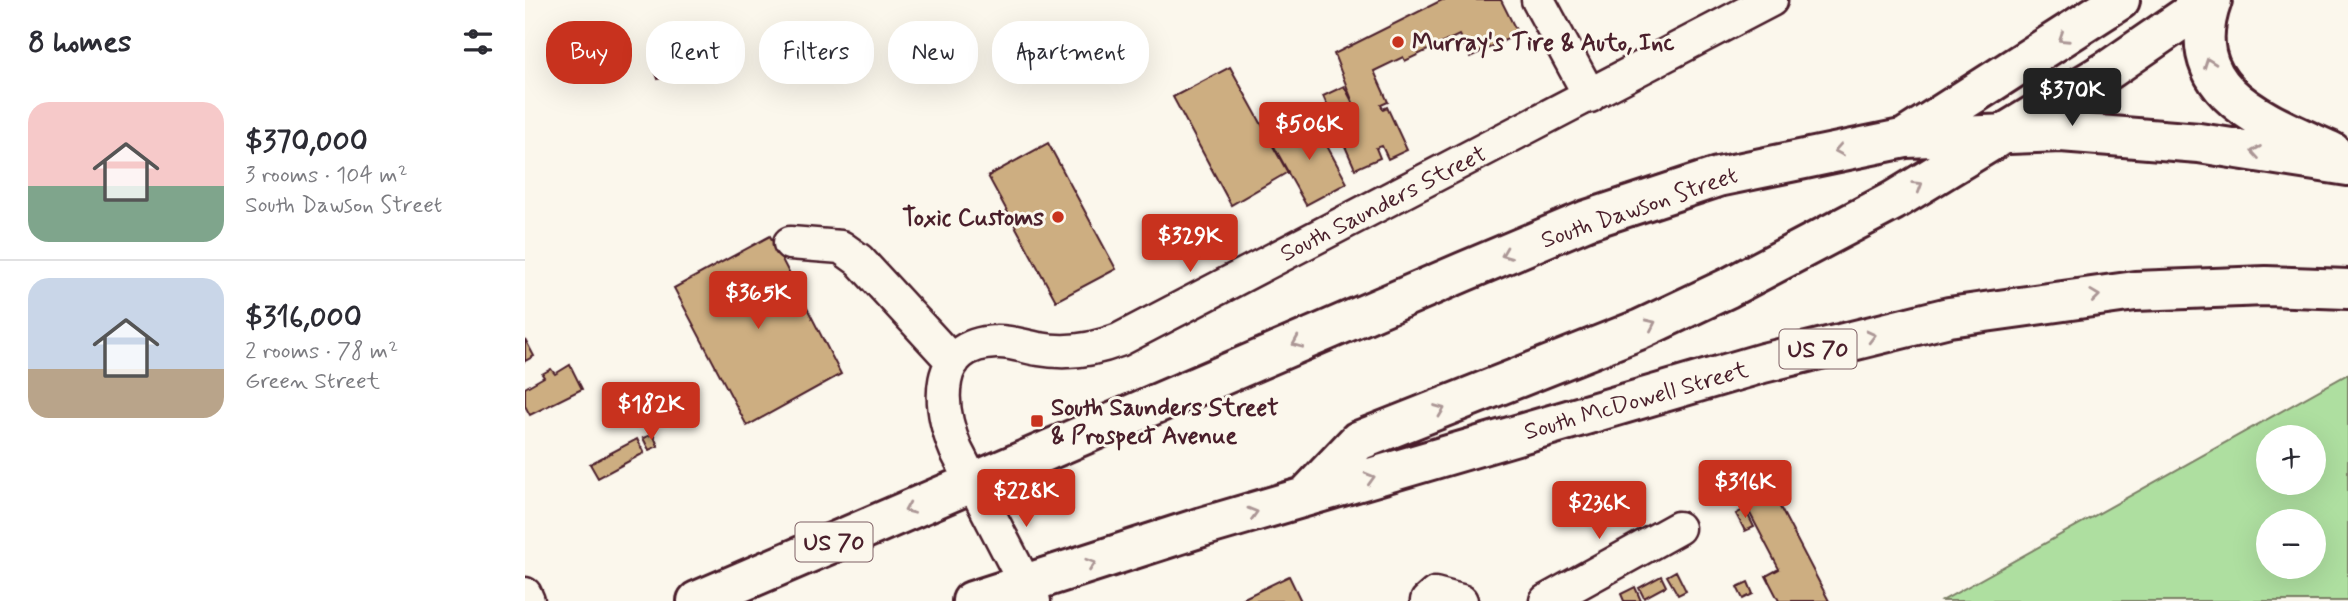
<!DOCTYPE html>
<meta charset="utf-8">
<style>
body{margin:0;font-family:Mynerve,sans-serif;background:#f7f7f7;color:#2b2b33;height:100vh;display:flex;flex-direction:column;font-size:26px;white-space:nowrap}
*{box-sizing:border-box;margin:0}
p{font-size:23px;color:#7c7c81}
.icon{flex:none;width:38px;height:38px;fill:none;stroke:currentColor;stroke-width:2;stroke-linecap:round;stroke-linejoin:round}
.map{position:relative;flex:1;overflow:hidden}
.sheet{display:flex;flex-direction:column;background:#fff;width:525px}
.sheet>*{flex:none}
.guide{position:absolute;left:21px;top:21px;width:665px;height:63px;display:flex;gap:14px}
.fabs{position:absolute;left:1731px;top:425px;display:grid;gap:14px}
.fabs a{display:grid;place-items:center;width:70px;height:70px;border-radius:50%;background:#fff;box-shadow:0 7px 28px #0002;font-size:35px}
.price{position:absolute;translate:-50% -60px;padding:0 16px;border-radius:7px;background:#c8321e;color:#fff;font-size:23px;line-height:46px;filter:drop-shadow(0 2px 4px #0008)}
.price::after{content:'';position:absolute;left:50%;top:42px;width:21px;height:16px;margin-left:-10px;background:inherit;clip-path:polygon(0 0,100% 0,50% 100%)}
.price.on{background:#222;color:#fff}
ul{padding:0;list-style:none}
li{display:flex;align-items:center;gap:21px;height:175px;padding:0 28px}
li+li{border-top:2px solid #e1e1e2}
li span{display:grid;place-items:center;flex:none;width:196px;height:140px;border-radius:21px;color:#555}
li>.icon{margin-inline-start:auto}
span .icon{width:84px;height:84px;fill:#fffc;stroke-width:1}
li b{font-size:30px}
h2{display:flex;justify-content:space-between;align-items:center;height:84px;padding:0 28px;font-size:30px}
.chip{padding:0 24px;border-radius:28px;background:#fff;box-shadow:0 7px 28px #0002;font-size:24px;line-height:63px}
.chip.on{background:#c8321e;color:#fff}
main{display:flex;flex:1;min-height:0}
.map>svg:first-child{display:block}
.green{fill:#aedfa0;stroke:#7c7f66;stroke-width:2;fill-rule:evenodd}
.building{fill:#cdae81;stroke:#4a1f2b;stroke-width:2}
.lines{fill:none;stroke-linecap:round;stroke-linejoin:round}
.minor-casing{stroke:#4a1f2b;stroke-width:37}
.major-casing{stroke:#4a1f2b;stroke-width:44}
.minor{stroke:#fbf7ec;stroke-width:32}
.major{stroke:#fbf7ec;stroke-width:38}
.oneway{stroke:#ab9695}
.poi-dot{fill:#c8321e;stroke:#fbf7ec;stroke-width:2.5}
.labels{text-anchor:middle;stroke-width:6;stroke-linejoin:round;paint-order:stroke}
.shield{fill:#fbf7ec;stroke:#7f6065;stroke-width:2}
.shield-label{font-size:23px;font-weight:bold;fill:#4a1f2b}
.poi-label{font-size:24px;font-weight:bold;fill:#4a1f2b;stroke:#fbf7ec;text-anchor:start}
.street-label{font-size:24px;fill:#4a1f2b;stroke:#fbf7ec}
</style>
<main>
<section class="sheet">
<h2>8 homes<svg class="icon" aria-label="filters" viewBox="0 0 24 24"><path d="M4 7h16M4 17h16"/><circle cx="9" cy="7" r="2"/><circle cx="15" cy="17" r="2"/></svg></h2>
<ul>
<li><span style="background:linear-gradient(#f6c9c9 60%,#7fa58c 0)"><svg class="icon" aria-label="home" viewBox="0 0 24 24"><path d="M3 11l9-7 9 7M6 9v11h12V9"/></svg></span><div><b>$370,000</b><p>3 rooms · 104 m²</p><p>South Dawson Street</p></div></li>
<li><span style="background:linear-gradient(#c9d6e8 65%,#b9a48a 0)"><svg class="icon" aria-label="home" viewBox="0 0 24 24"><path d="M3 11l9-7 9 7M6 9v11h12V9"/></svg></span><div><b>$316,000</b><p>2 rooms · 78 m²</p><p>Green Street</p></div></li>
</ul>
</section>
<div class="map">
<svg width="1823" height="601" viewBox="0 0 1823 601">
<rect width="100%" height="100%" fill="#fbf7ec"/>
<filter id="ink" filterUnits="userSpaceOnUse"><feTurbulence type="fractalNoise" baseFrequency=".0143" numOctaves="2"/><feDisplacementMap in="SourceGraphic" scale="14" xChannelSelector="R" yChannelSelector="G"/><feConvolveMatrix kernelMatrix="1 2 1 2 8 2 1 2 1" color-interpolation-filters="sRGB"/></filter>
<g filter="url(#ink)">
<!-- green -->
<path class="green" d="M1823 374V601H1417ZM1743 438H1788V483H1743ZM1743 522H1788V567H1743Z"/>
<!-- building -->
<path class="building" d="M917 0H976L993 34 945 57 934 35 880 61 878 57 849 71 863 102 856 105 858 109 862 107 882 150 863 159 857 146 851 148 855 158 830 169 798 96 819 86 829 105 809 54Z
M152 58 156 71 133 79 129 67Z
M705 67 763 172 706 205 648 97Z
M787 118 822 183 781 205 745 141Z
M523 143 591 269 531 301 463 176Z
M245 236 316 374 222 426 149 288Z
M0 339 9 356 0 361Z
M45 365 57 389 5 415 0 406V388L19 377 17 374 26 369 30 374Z
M128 434 133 446 124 450 118 438Z
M112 439 119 453 73 478 65 464Z
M1245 488 1304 601H1254L1241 576 1254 569 1219 502Z
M1220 509 1229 527 1220 531 1211 514Z
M1151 571 1161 591 1153 595 1142 576Z
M764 576 776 601H713Z
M1136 576 1141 586 1119 598 1114 588Z
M1223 582 1228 594 1218 599 1212 587Z
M1110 587 1116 601H1099L1096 594Z"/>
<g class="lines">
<!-- minor casing -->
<g class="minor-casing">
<path id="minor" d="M1013 0 1065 96
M265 243 316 247 334 260 428 362
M0 594 3 601
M509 601 431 450C413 406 407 344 471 342 486 341 500 347 514 349 541 354 568 350 594 340L1246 0
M902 601 910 594 936 601
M1021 601 1153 528"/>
</g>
<!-- major casing -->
<g class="major-casing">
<path id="major" d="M1687 0C1654 92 1739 121 1807 152
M1383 136 1595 0
M781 496 833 441 1116 329 1203 288 1368 201 1585 69 1685 0
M172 601 938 272 1062 220 1193 177 1381 138 1536 132 1674 143 1823 166
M447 601 677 527 1238 363 1424 317 1610 291 1741 286 1823 289"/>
</g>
<!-- minor -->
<use href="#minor" class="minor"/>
<!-- major -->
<use href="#major" class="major"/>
</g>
<!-- one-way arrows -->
<defs><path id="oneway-chevron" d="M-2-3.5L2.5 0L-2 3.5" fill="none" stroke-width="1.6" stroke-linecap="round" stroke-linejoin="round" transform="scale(1.75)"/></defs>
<g class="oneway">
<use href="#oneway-chevron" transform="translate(1538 38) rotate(147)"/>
<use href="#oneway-chevron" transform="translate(1684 63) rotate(-110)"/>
<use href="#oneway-chevron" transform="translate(1314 150) rotate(170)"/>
<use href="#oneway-chevron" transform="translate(1731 152) rotate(-171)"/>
<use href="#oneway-chevron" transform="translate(1393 186) rotate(-32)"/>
<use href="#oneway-chevron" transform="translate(981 254) rotate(158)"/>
<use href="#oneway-chevron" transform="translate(1570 296) rotate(-7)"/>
<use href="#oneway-chevron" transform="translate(1126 324) rotate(-25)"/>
<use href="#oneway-chevron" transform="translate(1346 336) rotate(-14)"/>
<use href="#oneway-chevron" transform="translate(772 343) rotate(157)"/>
<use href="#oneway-chevron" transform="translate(915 410) rotate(-21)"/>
<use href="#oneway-chevron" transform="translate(845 478) rotate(-16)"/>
<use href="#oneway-chevron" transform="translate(384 509) rotate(157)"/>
<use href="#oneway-chevron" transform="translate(728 513) rotate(-16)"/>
<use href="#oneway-chevron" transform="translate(566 564) rotate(-18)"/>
</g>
</g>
<!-- markers -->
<g class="poi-dot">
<circle cx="873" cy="42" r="7"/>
<circle cx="533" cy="217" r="7"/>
<rect x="505" y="414" width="14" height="14" rx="3.5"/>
</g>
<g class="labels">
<!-- shield labels -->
<g class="shield">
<rect x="1254.5" y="329.5" width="77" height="39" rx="5"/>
<rect x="270.5" y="522.5" width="77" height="39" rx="5"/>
</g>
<g class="shield-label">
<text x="1293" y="357">US 70</text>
<text x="309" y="550">US 70</text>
</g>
<!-- poi labels -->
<g class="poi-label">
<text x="887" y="50">Murray's Tire &amp; Auto, Inc</text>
<text x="519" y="225" text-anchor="end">Toxic Customs</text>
<text x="526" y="415">South Saunders Street<tspan x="526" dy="28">&amp; Prospect Avenue</tspan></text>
</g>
<!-- street labels -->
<g class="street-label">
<text transform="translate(858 203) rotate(-27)" y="8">South Saunders Street</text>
<text transform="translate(1114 207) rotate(-19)" y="8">South Dawson Street</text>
<text transform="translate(1111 400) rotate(-16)" y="8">South McDowell Street</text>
</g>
</g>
</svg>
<div class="fabs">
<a>+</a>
<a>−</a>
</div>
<b class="price on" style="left:1547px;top:128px">$370K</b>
<b class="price" style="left:784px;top:162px">$506K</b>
<b class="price" style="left:665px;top:274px">$329K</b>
<b class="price" style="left:233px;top:331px">$365K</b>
<b class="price" style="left:126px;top:442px">$182K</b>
<b class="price" style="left:1220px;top:520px">$316K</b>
<b class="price" style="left:501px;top:529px">$228K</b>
<b class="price" style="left:1074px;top:541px">$236K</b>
<div class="guide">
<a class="chip on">Buy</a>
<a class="chip">Rent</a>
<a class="chip">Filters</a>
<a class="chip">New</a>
<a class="chip">Apartment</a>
</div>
</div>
</main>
